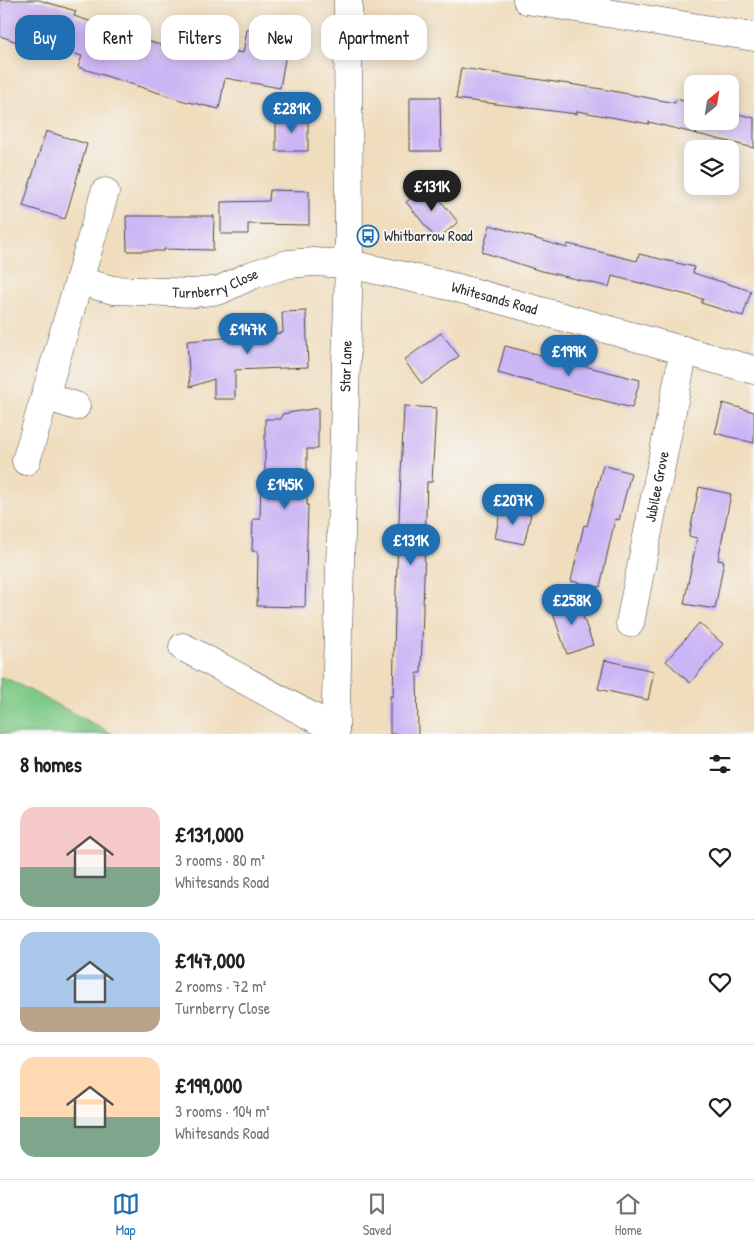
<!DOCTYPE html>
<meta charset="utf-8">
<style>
body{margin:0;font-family:"Patrick Hand",sans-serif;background:#f6f6f6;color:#202124;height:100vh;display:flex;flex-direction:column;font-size:19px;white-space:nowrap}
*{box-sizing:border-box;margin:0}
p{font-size:16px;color:#757577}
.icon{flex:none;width:28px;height:28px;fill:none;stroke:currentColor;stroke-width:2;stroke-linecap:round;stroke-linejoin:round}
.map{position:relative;height:734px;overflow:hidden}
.details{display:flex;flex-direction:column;background:#fff;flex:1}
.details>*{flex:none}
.banner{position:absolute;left:15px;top:15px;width:500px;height:45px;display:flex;gap:10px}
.needle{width:32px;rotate:30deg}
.buttons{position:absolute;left:684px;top:75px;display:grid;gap:10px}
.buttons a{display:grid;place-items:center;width:55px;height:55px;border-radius:10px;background:#fff;box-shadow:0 2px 12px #0003;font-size:25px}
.price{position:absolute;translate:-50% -42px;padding:0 11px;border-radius:18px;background:#1f6fb2;color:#fff;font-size:16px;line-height:32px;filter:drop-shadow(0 1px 2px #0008)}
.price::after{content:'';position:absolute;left:50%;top:30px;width:15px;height:11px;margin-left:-8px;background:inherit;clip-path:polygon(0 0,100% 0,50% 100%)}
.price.current{background:#222;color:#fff}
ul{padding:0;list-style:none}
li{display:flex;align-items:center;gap:15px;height:125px;padding:0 20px}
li+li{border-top:1px solid #e0e0e0}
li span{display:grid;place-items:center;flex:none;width:140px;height:100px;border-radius:15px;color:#555}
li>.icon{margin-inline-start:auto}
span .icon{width:60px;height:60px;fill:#fffc;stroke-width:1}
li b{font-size:21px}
h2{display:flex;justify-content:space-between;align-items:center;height:60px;padding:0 20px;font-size:21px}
.pill{padding:0 18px;border-radius:15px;background:#fff;box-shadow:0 2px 12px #0003;font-size:18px;line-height:45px}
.pill.current{background:#1f6fb2;color:#fff}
.tab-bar{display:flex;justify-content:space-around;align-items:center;height:70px;border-top:1px solid #e0e0e0;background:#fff;font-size:14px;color:#757577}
.tab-bar a{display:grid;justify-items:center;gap:2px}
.tab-bar .current{color:#1f6fb2}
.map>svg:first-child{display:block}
.green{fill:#7fca88;stroke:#557a5a}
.building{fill:#ccb5f5}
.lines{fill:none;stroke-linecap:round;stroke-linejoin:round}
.minor-casing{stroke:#494641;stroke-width:29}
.minor{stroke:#fff;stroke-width:28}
.labels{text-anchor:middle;stroke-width:4;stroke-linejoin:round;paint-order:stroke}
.poi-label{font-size:15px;fill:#2b2b2b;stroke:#f6f6f2;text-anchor:start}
.street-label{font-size:15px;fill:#2b2b2b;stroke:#f6f6f2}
</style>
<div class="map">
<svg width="754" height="734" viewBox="0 0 754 734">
<rect width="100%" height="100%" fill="#f6f6f2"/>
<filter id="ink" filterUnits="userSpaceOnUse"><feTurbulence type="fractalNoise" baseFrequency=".02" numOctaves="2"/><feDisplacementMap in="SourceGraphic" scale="10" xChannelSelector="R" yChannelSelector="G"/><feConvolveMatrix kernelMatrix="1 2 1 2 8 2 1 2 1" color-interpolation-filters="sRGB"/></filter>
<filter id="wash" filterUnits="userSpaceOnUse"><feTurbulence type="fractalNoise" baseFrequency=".0096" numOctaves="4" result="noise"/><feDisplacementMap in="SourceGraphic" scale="20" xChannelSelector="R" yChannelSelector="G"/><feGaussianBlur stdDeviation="1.12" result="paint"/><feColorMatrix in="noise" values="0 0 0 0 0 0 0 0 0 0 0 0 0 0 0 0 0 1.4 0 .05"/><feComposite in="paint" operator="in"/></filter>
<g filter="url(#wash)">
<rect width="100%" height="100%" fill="#f0ddbe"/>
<!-- green -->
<path class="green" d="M0 678 8 679 113 734H0Z"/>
<g id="blocks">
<!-- building -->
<path class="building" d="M0 0H39L76 11 74 16 199 58 202 45 243 53 247 29 289 36 280 88 225 78 219 109 184 101 78 67 82 56 21 38 20 43 0 36Z
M461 68 602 89 675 103 676 99 692 103V121H730V112L754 118V148L649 122V124L577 111V114L456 99Z
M410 97H440L441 151H410Z
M276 116H308V151H276Z
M46 131 87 144 65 219 23 206Z
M428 185 458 222 437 240 406 202Z
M270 190 309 191V225L248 224V234H221V202L269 201Z
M126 216H214L213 250 164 249V251H127Z
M490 225 567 248 568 244 637 261 639 254 694 267 693 273 751 291 743 316 701 303 703 299 612 276 609 287 538 270 482 252Z
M306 311 308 367 235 370V399H214V379L190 387 187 341 283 333 282 312Z
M441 333 459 356 422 384 404 360Z
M505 346 640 380 632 408 498 373Z
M723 403 754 412V443L715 433Z
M404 406 436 408 432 482H427L421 673H417L418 734H390V696H393L395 611Z
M318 408V449H307V505H308L305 607 257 606 258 551H252L253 519H260L261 478H265V419H281L282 414Z
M603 465 631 473 619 520 615 519 600 587 571 581 584 525 587 526Z
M699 487 731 494 718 560 724 561 715 609 684 604 697 538 689 536Z
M501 508 531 514 524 544 495 538Z
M577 599 593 645 567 654 551 608Z
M699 623 723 644 690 683 666 661Z
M605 660 654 671 648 700 598 689Z"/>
</g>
</g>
<g filter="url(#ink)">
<use href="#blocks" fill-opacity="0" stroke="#494641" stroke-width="1"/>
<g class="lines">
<!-- minor casing -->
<g class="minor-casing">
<g id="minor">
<path d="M527 0 754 37"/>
<path id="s1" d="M79 281 113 290 194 293 220 290 252 275 288 264 313 262 349 264 454 287 754 370"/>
<path d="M45 396 76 406"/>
<path d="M26 461 105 192"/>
<path id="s2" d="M630 623 684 350"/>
<path d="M183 647 335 729"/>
<path id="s3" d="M335 734 349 264 348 0"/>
</g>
</g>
<!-- minor -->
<use href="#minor" class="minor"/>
</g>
</g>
<!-- icons -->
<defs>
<g id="bus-ring" transform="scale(1.125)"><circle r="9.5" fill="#f6f6f2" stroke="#1f6fb2" stroke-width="1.5"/><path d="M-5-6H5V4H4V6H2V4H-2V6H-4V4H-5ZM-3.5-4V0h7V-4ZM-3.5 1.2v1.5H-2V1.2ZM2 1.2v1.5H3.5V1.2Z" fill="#1f6fb2"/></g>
</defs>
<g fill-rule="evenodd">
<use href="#bus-ring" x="368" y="236"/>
</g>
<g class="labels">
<!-- poi labels -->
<g class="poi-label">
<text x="384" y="241">Whitbarrow Road</text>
</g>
<!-- street labels -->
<g class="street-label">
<text dy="5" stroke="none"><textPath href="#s1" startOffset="139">Turnberry Close</textPath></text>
<text dy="5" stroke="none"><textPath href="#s1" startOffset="426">Whitesands Road</textPath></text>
<text dy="5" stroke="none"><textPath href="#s3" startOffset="368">Star Lane</textPath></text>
<text dy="5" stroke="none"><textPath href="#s2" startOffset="139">Jubilee Grove</textPath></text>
</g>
</g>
</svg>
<div class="buttons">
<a><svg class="needle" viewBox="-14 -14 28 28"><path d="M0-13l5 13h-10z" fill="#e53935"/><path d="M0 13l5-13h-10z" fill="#757577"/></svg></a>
<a><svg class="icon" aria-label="layers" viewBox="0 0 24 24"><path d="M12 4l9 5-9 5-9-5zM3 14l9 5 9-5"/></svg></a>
</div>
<b class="price" style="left:292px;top:134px">£281K</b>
<b class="price current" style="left:432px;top:212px">£131K</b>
<b class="price" style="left:248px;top:355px">£147K</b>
<b class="price" style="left:569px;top:377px">£199K</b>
<b class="price" style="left:285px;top:510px">£145K</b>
<b class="price" style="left:513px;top:526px">£207K</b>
<b class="price" style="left:411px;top:566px">£131K</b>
<b class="price" style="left:572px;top:626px">£258K</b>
<div class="banner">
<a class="pill current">Buy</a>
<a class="pill">Rent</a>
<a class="pill">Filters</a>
<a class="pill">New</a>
<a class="pill">Apartment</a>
</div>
</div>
<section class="details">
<h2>8 homes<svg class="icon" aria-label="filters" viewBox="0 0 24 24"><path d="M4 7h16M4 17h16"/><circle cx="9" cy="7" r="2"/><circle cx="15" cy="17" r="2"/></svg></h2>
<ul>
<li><span style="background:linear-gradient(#f6c9c9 60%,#7fa58c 0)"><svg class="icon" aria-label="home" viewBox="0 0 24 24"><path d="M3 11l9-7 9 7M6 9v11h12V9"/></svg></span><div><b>£131,000</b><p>3 rooms · 80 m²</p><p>Whitesands Road</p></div><svg class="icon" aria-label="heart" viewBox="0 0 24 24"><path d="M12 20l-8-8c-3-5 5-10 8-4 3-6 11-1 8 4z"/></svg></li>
<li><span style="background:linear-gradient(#a9c7e8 75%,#b9a48a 0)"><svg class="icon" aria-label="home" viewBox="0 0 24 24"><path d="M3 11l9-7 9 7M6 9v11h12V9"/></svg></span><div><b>£147,000</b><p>2 rooms · 72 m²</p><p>Turnberry Close</p></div><svg class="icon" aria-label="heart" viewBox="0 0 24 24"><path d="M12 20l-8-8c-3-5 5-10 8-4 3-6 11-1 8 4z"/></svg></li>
<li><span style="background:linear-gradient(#ffd9b3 60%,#7fa58c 0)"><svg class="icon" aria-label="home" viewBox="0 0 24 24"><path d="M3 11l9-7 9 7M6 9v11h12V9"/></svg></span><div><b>£199,000</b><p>3 rooms · 104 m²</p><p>Whitesands Road</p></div><svg class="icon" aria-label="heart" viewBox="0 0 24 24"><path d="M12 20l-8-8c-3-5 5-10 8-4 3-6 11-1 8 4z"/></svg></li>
</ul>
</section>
<nav class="tab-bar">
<a class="current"><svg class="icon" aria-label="map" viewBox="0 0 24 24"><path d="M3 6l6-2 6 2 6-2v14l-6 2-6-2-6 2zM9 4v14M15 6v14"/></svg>Map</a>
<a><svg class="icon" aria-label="saved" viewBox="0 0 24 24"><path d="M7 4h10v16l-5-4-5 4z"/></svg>Saved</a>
<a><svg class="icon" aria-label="home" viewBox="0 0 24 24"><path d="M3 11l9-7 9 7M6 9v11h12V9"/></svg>Home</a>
</nav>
